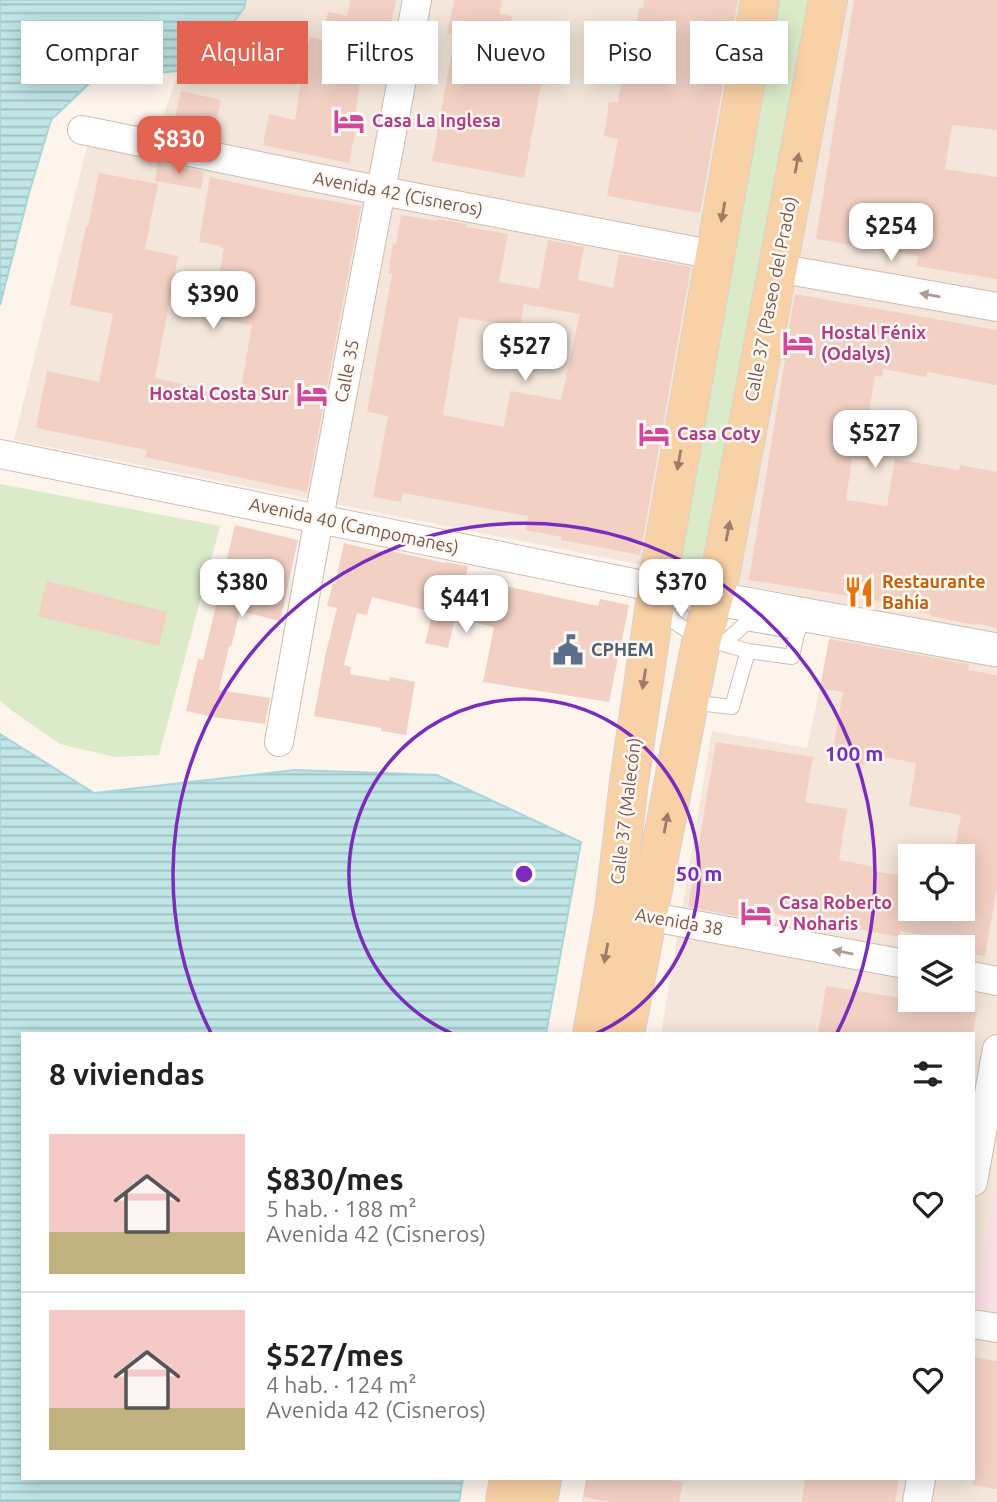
<!DOCTYPE html>
<html lang="es">
<meta charset="utf-8">
<style>
body{margin:0;font-family:Ubuntu,sans-serif;background:#f6f6f6;color:#222;height:100vh;display:flex;flex-direction:column;font-size:26px;white-space:nowrap}
*{box-sizing:border-box;margin:0}
p{font-size:23px;color:#767676}
.icon{flex:none;width:38px;height:38px;fill:none;stroke:currentColor;stroke-width:2;stroke-linecap:round;stroke-linejoin:round}
.map{position:relative;flex:1;overflow:hidden}
.panel{position:absolute;left:21px;top:1032px;width:954px;height:448px;display:flex;flex-direction:column;background:#fff;border-radius:0px;box-shadow:0 4px 18px #0003}
.panel>*{flex:none}
.top-card{position:absolute;left:21px;top:21px;width:956px;height:63px;display:flex;gap:14px}
.tools{position:absolute;left:898px;top:844px;display:grid;gap:14px}
.tools a{display:grid;place-items:center;width:77px;height:77px;border-radius:0px;background:#fff;box-shadow:0 4px 18px #0003;font-size:35px}
.price{position:absolute;translate:-50% -60px;padding:0 16px;border-radius:14px;background:#fff;color:#222;font-size:23px;line-height:46px;filter:drop-shadow(0 2px 4px #0008)}
.price::after{content:'';position:absolute;left:50%;top:42px;width:21px;height:16px;margin-left:-10px;background:inherit;clip-path:polygon(0 0,100% 0,50% 100%)}
.price.on{background:#e46454;color:#fff}
ul{padding:0;list-style:none}
li{display:flex;align-items:center;gap:21px;height:175px;padding:0 28px}
li+li{border-top:2px solid #e0e0e0}
li span{display:grid;place-items:center;flex:none;width:196px;height:140px;border-radius:0px;color:#555}
li>.icon{margin-inline-start:auto}
span .icon{width:84px;height:84px;fill:#fffc;stroke-width:1}
li b{font-size:30px}
h2{display:flex;justify-content:space-between;align-items:center;height:84px;padding:0 28px;font-size:30px}
.chip{padding:0 24px;border-radius:0px;background:#fff;box-shadow:0 4px 18px #0003;font-size:24px;line-height:63px}
.chip.on{background:#e46454;color:#fff}
.map>svg:first-child{display:block}
.residential{fill:#f4e6da;fill-rule:evenodd}
.medical{fill:#fadfe5}
.green{fill:#dbebc9}
.water{fill:url(#water-rules);stroke:#a6d6d9;stroke-width:2}
.building{fill:#f2d1c4;fill-rule:evenodd}
.lines{fill:none;stroke-linecap:round;stroke-linejoin:round}
.service-casing{stroke:#d0bbb0;stroke-width:16}
.minor-casing{stroke:#d0bbb0;stroke-width:30}
.tertiary-casing{stroke:#d0bbb0;stroke-width:35}
.primary-casing{stroke:#d9d0cd;stroke-width:40}
.service{stroke:#fff;stroke-width:14}
.minor{stroke:#fff;stroke-width:28}
.tertiary{stroke:#fff;stroke-width:33}
.primary{stroke:#f9d1a6;stroke-width:38}
.oneway{fill:#9f7c68}
.oneway2{fill:#af9b95}
.ring{fill:none;stroke:#7b2cbf;stroke-width:3.5}
.labels{text-anchor:middle;stroke-width:5;stroke-linejoin:round;paint-order:stroke}
.hotel-label{font-size:18px;font-weight:bold;fill:#b23c85;stroke:#fff9f3;text-anchor:start}
.street-label{font-size:18px;fill:#79584e;stroke:#fff9f3}
.food-label{font-size:18px;font-weight:bold;fill:#c56008;stroke:#fff9f3;text-anchor:start}
.service-label{font-size:18px;font-weight:bold;fill:#4e5e75;stroke:#fff9f3;text-anchor:start}
.centre{fill:#7b2cbf;stroke:#fff9f3;stroke-width:3.5}
.ring-label{font-size:21px;text-anchor:middle;font-weight:bold;fill:#7b2cbf;stroke:#fff9f3;stroke-width:5;stroke-linejoin:round;paint-order:stroke}
</style>
<div class="map">
<svg width="997" height="1502" viewBox="0 0 997 1502">
<defs>
<pattern id="water-rules" width="6" height="5" patternUnits="userSpaceOnUse" patternTransform="scale(1.75)"><rect width="6" height="5" fill="#c0e6e7"/><path d="M0 2.5h6" fill="none" stroke="#a1bdbd"/></pattern>
</defs>
<rect width="100%" height="100%" fill="#fdf4ec"/>
<!-- residential -->
<path class="residential" d="M246 0H997V1502H582L586 1479H973V1034H661L712 731 807 748 838 604 14 440 88 143 155 144 178 71 222 38 243 8ZM910 856H962V908H910ZM910 947H962V999H910Z"/>
<!-- medical -->
<path class="medical" d="M997 1184V1311L975 1307Z"/>
<!-- green -->
<path class="green" d="M771 0H815L712 564H693L673 558Z
M0 484 220 526 159 755 115 757 60 744 11 710 0 701Z"/>
<!-- water -->
<path class="water" d="M0 0H246L244 8 222 38 178 71 95 78 51 120 29 193 0 305Z
M0 734 94 793 295 770 437 775 581 842 546 1034H23V1479H463L459 1502H0Z"/>
<!-- building -->
<path class="building" d="M350 0H396L386 47 373 45 367 74 361 73 353 132H355L349 163 263 145 269 114 295 120 303 68 310 37 322 40 328 12 347 16Z
M454 0H502L499 14 512 16 501 71 542 79 524 178 432 161 455 35 447 33Z
M644 0H738L700 213 607 196 618 139 604 136 609 102H618L627 48 632 49 639 7 643 8Z
M854 0H997V130L952 125 945 169 997 177V279L916 266 918 256 816 239Z
M181 91 221 100 214 131 174 122Z
M158 162 204 172 201 189 155 181Z
M99 173 158 184 145 249 178 256 155 378 197 387V389L239 399 252 325 212 318 224 248H221V246L199 242 210 177 283 193 361 206 307 492 145 457 147 450 36 428 47 371 99 382 113 314 70 305 86 226 88 227Z
M401 215 438 221V219L467 224 466 227 508 234 499 282 539 289 548 240 584 247 578 280 613 288 619 254 691 267 640 555 561 540 562 537 525 530 528 516 403 493 401 502 373 497 388 416 367 412 392 274H388L393 244 396 245ZM524 304 580 314 561 400 510 391 504 427 443 415 459 317 520 327Z
M795 294 997 330V385L927 372 926 377 883 369 882 377 875 376 869 412 887 415 879 462 852 458 846 500 887 506 895 459 959 470 960 465 997 472V628L975 623V625L931 616V614L892 607 893 603 749 580 785 360H783Z
M235 525 298 540 280 621 240 611 231 647 229 646 219 690 270 698 265 724 213 717 186 711 198 659 203 660Z
M344 543 386 553 387 550 445 563V562L468 566 465 580 499 588 500 585 598 606 600 599 629 605 609 702 483 682 494 627 455 618 448 648 425 643 433 612 372 597 367 615 357 613 344 665 351 667 350 674 389 681 390 677 415 682 406 735 381 731V728L314 716 325 657 337 608 327 606 333 583 335 584Z
M47 581 167 612 159 646 38 616Z
M829 639 969 664 968 670 997 675V888L985 956 962 952V947H951L953 940 900 931 899 937 765 912 763 921 688 907 716 742 813 757 805 802 847 809 839 860 875 867 874 871 910 877V908H962V856H954L961 815 909 806 916 763 867 754 865 765 831 759 843 692 820 688Z
M826 986 977 1010 973 1034H818Z
M973 1357 997 1361V1489L973 1485Z
M586 1479H661L683 1482 679 1502H611L583 1497Z
M805 1479H899L895 1502H802Z"/>
<g class="lines">
<!-- service casing -->
<g class="service-casing">
<path id="service" d="M662 603C671 634 721 643 748 651
M746 623 798 632
M723 644 746 623 751 615
M690 702 732 707 748 651 792 657 801 614"/>
</g>
<!-- minor casing -->
<g class="minor-casing">
<path id="minor" d="M82 130 382 191 715 255
M777 268 997 307
M0 454 658 588
M279 742 319 518 417 0
M631 913 910 965
M962 974 997 981
M973 1182 997 1049
M973 1324 997 1328
M917 1502 921 1479"/>
</g>
<!-- tertiary casing -->
<g class="tertiary-casing">
<path id="tertiary" d="M658 588 997 650"/>
</g>
<!-- primary casing -->
<g class="primary-casing">
<path id="primary" d="M592 1034 614 910 629 782 661 563 760 0
M625 1034 689 702 702 638 720 575 828 0
M505 1502 509 1479
M538 1502 542 1479"/>
</g>
<!-- service -->
<use href="#service" class="service"/>
<!-- minor -->
<use href="#minor" class="minor"/>
<!-- tertiary -->
<use href="#tertiary" class="tertiary"/>
<!-- primary -->
<use href="#primary" class="primary"/>
</g>
<!-- one-way arrows -->
<defs><path id="oneway-solid" d="M-6-.8H1V-3.2L6.5 0L1 3.2V.8H-6Z" transform="scale(1.75)"/></defs>
<g class="oneway">
<use href="#oneway-solid" transform="translate(797 163) rotate(-79)"/>
<use href="#oneway-solid" transform="translate(723 212) rotate(100)"/>
<use href="#oneway-solid" transform="translate(679 460) rotate(100)"/>
<use href="#oneway-solid" transform="translate(728 531) rotate(-79)"/>
<use href="#oneway-solid" transform="translate(644 679) rotate(99)"/>
<use href="#oneway-solid" transform="translate(666 823) rotate(-79)"/>
<use href="#oneway-solid" transform="translate(606 953) rotate(100)"/>
</g>
<g class="oneway2">
<use href="#oneway-solid" transform="translate(930 295) rotate(-170)"/>
<use href="#oneway-solid" transform="translate(843 952) rotate(-169)"/>
</g>
<!-- distance rings -->
<g class="ring">
<path d="M453 1034A175 175 0 1 1 595 1034"/>
<path d="M211 1033A351 351 0 1 1 837 1033"/>
</g>
<!-- icons -->
<defs>
<g id="hotel-bare" transform="scale(2.415)"><path d="M-6-4.5h1.5V1H6V5H4.5V3h-9V5H-6ZM-4 0a1.8 1.8 0 1 1 3.6 0ZM.5 0V-2.5h3Q6-2.5 6 0Z" fill="#d1479c" stroke="#fff9f3" stroke-width="2.5" paint-order="stroke"/></g>
<g id="restaurant-bare" transform="scale(2.415)"><path d="M-5-6h1v4h1v-4h1v4h1v-4h1v5L-1.5 .5V6h-2V.5L-5-1ZM5-6V6H3V1.5H1.5Q1.5-4 5-6Z" fill="#e8710a" stroke="#fff9f3" stroke-width="2.5" paint-order="stroke"/></g>
<g id="civic-bare" transform="scale(2.415)"><path d="M-.6-6.5H3V-4.5H.6V-3L4-1V1h2V6H-6V1h2V-1L-.6-3ZM-1.2 2.5V6h2.4V2.5Z" fill="#5c6f8a" stroke="#fff9f3" stroke-width="2.5" paint-order="stroke"/></g>
</defs>
<g fill-rule="evenodd">
<use href="#hotel-bare" x="349" y="121"/>
<use href="#hotel-bare" x="798" y="343"/>
<use href="#hotel-bare" x="312" y="394"/>
<use href="#hotel-bare" x="654" y="434"/>
<use href="#restaurant-bare" x="859" y="592"/>
<use href="#civic-bare" x="568" y="650"/>
<use href="#hotel-bare" x="756" y="913"/>
</g>
<g class="labels">
<!-- hotel labels -->
<g class="hotel-label">
<text x="372" y="127">Casa La Inglesa</text>
<text x="821" y="339">Hostal Fénix<tspan x="821" dy="21">(Odalys)</tspan></text>
<text x="289" y="400" text-anchor="end">Hostal Costa Sur</text>
<text x="677" y="440">Casa Coty</text>
<text x="779" y="909">Casa Roberto<tspan x="779" dy="21">y Noharis</tspan></text>
</g>
<!-- street labels -->
<g class="street-label">
<text transform="translate(398 194) rotate(11)" y="6">Avenida 42 (Cisneros)</text>
<text transform="translate(771 299) rotate(-79)" y="6">Calle 37 (Paseo del Prado)</text>
<text transform="translate(347 371) rotate(-79)" y="6">Calle 35</text>
<text transform="translate(354 526) rotate(12)" y="6">Avenida 40 (Campomanes)</text>
<text transform="translate(626 811) rotate(-83)" y="6">Calle 37 (Malecón)</text>
<text transform="translate(679 922) rotate(10)" y="6">Avenida 38</text>
</g>
<!-- food labels -->
<g class="food-label">
<text x="882" y="588">Restaurante<tspan x="882" dy="21">Bahía</tspan></text>
</g>
<!-- service labels -->
<g class="service-label">
<text x="591" y="656">CPHEM</text>
</g>
</g>
<circle cx="524" cy="874" r="10" class="centre"/>
<g class="ring-label">
<text x="854" y="761">100 m</text>
<text x="699" y="881">50 m</text>
</g>
</svg>
<div class="tools">
<a><svg class="icon" aria-label="locate" viewBox="0 0 24 24"><circle cx="12" cy="12" r="6"/><path d="M12 2v4M12 18v4M2 12h4M18 12h4"/></svg></a>
<a><svg class="icon" aria-label="layers" viewBox="0 0 24 24"><path d="M12 4l9 5-9 5-9-5zM3 14l9 5 9-5"/></svg></a>
</div>
<b class="price on" style="left:179px;top:176px">$830</b>
<b class="price" style="left:891px;top:263px">$254</b>
<b class="price" style="left:213px;top:331px">$390</b>
<b class="price" style="left:525px;top:383px">$527</b>
<b class="price" style="left:875px;top:470px">$527</b>
<b class="price" style="left:242px;top:619px">$380</b>
<b class="price" style="left:681px;top:619px">$370</b>
<b class="price" style="left:466px;top:635px">$441</b>
<div class="top-card">
<a class="chip">Comprar</a>
<a class="chip on">Alquilar</a>
<a class="chip">Filtros</a>
<a class="chip">Nuevo</a>
<a class="chip">Piso</a>
<a class="chip">Casa</a>
</div>
<section class="panel">
<h2>8 viviendas<svg class="icon" aria-label="filters" viewBox="0 0 24 24"><path d="M4 7h16M4 17h16"/><circle cx="9" cy="7" r="2"/><circle cx="15" cy="17" r="2"/></svg></h2>
<ul>
<li><span style="background:linear-gradient(#f6c9c9 70%,#c2b280 0)"><svg class="icon" aria-label="home" viewBox="0 0 24 24"><path d="M3 11l9-7 9 7M6 9v11h12V9"/></svg></span><div><b>$830/mes</b><p>5 hab. · 188 m²</p><p>Avenida 42 (Cisneros)</p></div><svg class="icon" aria-label="heart" viewBox="0 0 24 24"><path d="M12 20l-8-8c-3-5 5-10 8-4 3-6 11-1 8 4z"/></svg></li>
<li><span style="background:linear-gradient(#f6c9c9 70%,#c2b280 0)"><svg class="icon" aria-label="home" viewBox="0 0 24 24"><path d="M3 11l9-7 9 7M6 9v11h12V9"/></svg></span><div><b>$527/mes</b><p>4 hab. · 124 m²</p><p>Avenida 42 (Cisneros)</p></div><svg class="icon" aria-label="heart" viewBox="0 0 24 24"><path d="M12 20l-8-8c-3-5 5-10 8-4 3-6 11-1 8 4z"/></svg></li>
</ul>
</section>
</div>
